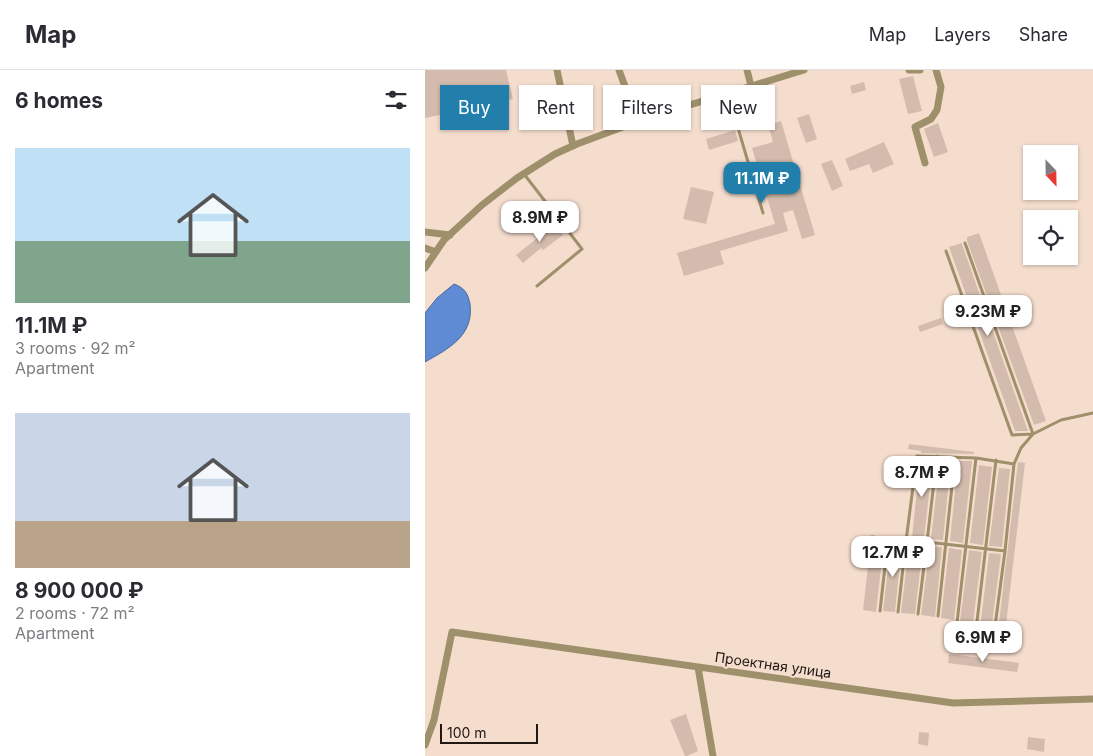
<!DOCTYPE html>
<meta charset="utf-8">
<style>
body{margin:0;font-family:Inter,sans-serif;background:#f2f2f3;color:#2b2b33;height:100vh;display:flex;flex-direction:column;font-size:19px;white-space:nowrap}
*{box-sizing:border-box;margin:0}
p{font-size:16px;color:#7c7c81}
.icon{flex:none;width:28px;height:28px;fill:none;stroke:currentColor;stroke-width:2;stroke-linecap:round;stroke-linejoin:round}
.map{position:relative;flex:1;overflow:hidden}
.panel{display:flex;flex-direction:column;background:#fff;width:425px}
.panel>*{flex:none}
.guide{position:absolute;left:15px;top:15px;width:475px;height:45px;display:flex;gap:10px}
.needle{width:32px;rotate:158deg}
.controls{position:absolute;left:598px;top:75px;display:grid;gap:10px}
.controls a{display:grid;place-items:center;width:55px;height:55px;border-radius:0px;background:#fff;box-shadow:0 1px 4px #0004;font-size:25px}
.scale{position:absolute;left:15px;bottom:12px;width:98px;box-sizing:border-box;padding-left:5px;border:2px solid #211813;border-top:0;font-size:14px;line-height:18px;white-space:nowrap;color:#211813;-webkit-text-stroke:4px #f5ddce;paint-order:stroke}
.price{position:absolute;translate:-50% -42px;padding:0 11px;border-radius:10px;background:#fff;color:#222;font-size:16px;line-height:32px;filter:drop-shadow(0 1px 2px #0008)}
.price::after{content:'';position:absolute;left:50%;top:30px;width:15px;height:11px;margin-left:-8px;background:inherit;clip-path:polygon(0 0,100% 0,50% 100%)}
.price.on{background:#227fac;color:#fff}
ul{padding:0;list-style:none}
li{display:grid;align-content:center;gap:10px;height:265px;padding:0 15px}
li span{display:grid;place-items:center;height:155px;border-radius:0px;color:#555}
li>.icon{margin-inline-start:auto}
span .icon{width:90px;height:90px;fill:#fffc;stroke-width:1}
li b{font-size:21px}
h2{display:flex;justify-content:space-between;align-items:center;height:60px;padding:0 15px;font-size:21px}
.chip{padding:0 18px;border-radius:0px;background:#fff;box-shadow:0 1px 4px #0004;font-size:18px;line-height:45px}
.chip.on{background:#227fac;color:#fff}
header{display:flex;align-items:center;gap:30px;box-sizing:border-box;height:70px;padding:0 25px;background:#fff;border-bottom:1px solid #e1e1e2}
header strong{font-size:24px}
nav{display:flex;gap:28px;margin-inline-start:auto;font-size:18px}
main{display:flex;flex:1;min-height:0}
.map>svg:first-child{display:block}
.water{fill:#5e8bd4;stroke:#4c689a}
.building{fill:#d3bcad}
.lines{fill:none;stroke-linecap:round;stroke-linejoin:round}
.service{stroke:#9e906b;stroke-width:3}
.minor{stroke:#9e906b;stroke-width:7}
.labels{text-anchor:middle;stroke-width:4.5;stroke-linejoin:round;paint-order:stroke}
.street-label{font-size:14px;fill:#211813;stroke:#f5ddce}
</style>
<header>
<strong>Map</strong>
<nav><a>Map</a><a>Layers</a><a>Share</a></nav>
</header>
<main>
<section class="panel">
<h2>6 homes<svg class="icon" aria-label="filters" viewBox="0 0 24 24"><path d="M4 7h16M4 17h16"/><circle cx="9" cy="7" r="2"/><circle cx="15" cy="17" r="2"/></svg></h2>
<ul>
<li><span style="background:linear-gradient(#bfe0f5 60%,#7fa58c 0)"><svg class="icon" aria-label="home" viewBox="0 0 24 24"><path d="M3 11l9-7 9 7M6 9v11h12V9"/></svg></span><div><b>11.1M ₽</b><p>3 rooms · 92 m²</p><p>Apartment</p></div></li>
<li><span style="background:linear-gradient(#c9d6e8 70%,#b9a48a 0)"><svg class="icon" aria-label="home" viewBox="0 0 24 24"><path d="M3 11l9-7 9 7M6 9v11h12V9"/></svg></span><div><b>8 900 000 ₽</b><p>2 rooms · 72 m²</p><p>Apartment</p></div></li>
</ul>
</section>
<div class="map">
<svg width="668" height="686" viewBox="0 0 668 686">
<rect width="100%" height="100%" fill="#f5ddce"/>
<!-- water -->
<path class="water" d="M29 214C40 218 43 224 45 234 49 266 23 279 0 292V243L12 228Z"/>
<!-- building -->
<path class="building" d="M0 0H81L88 29 0 48Z
M488 6 497 41 483 44 474 9Z
M439 12 441 20 427 24 425 16Z
M384 44 392 69 381 73 372 48Z
M356 51 390 165 377 169 368 140 358 143 363 161 295 181 299 194 259 206 252 183 350 154 327 78 348 72 343 55Z
M513 53 523 82 509 87 499 59Z
M310 60 313 71 284 80 281 69Z
M459 72 469 94 448 103 444 94 425 101 420 89Z
M407 90 418 116 407 121 396 94Z
M266 117 289 122 281 154 258 149Z
M130 154 138 165 118 180 116 178 98 193 91 185Z
M554 163 621 351 609 355 542 171V167Z
M537 173V174L603 361H590L524 177Z
M516 248 518 254 495 262 493 256Z
M484 374 549 382V384L496 383V381L483 379Z
M495 390H508L499 468H487Z
M515 390 526 391 518 470 506 469Z
M533 391H547L538 473 525 471Z
M593 392 600 393 578 580 571 578Z
M554 395 567 397 558 475 545 473Z
M574 398 585 399 577 477 564 476Z
M446 471 459 472 451 542 438 540Z
M466 473 477 474 470 542 458 541Z
M484 475H498L490 544 476 543Z
M505 476 517 477 510 547 496 545Z
M524 478 537 480 529 550 516 548Z
M544 480 557 482 545 576 532 575Z
M564 483 576 484 564 577 553 576Z
M524 584 594 593 592 602 523 593Z
M261 644 273 681 262 686H260L245 650Z
M494 662 504 663 503 676 493 674Z
M603 667 620 669 619 682 602 679Z"/>
<g class="lines">
<!-- service -->
<path class="service" d="M303 24 338 143
M99 104 157 179 112 216
M521 181 587 365 608 364 540 173
M447 467 463 469 455 541
M463 469 481 471 492 386 551 388 589 394
M580 481 589 394 596 378 608 364 636 350 668 343
M473 542 481 471 502 472 512 386
M493 544 502 472 580 481 567 579
M513 546 530 388
M530 570 551 388
M549 577 571 390"/>
<!-- minor -->
<path class="minor" d="M132 0 148 76
M194 0 213 52
M322 0 326 16
M484 0H495
M500 93 490 57 506 49 512 40 516 17 511 0
M0 162 25 165
M0 178 11 182
M0 198 19 170 57 135 92 108 130 84 152 74 222 48 379 0
M273 597 288 686
M0 675 9 650 27 562 528 633 668 629"/>
</g>
<g class="labels">
<!-- street labels -->
<g class="street-label">
<text transform="translate(348 595) rotate(8)" y="5">Проектная улица</text>
</g>
</g>
</svg>
<div class="controls">
<a><svg class="needle" viewBox="-14 -14 28 28"><path d="M0-13l5 13h-10z" fill="#e53935"/><path d="M0 13l5-13h-10z" fill="#7c7c81"/></svg></a>
<a><svg class="icon" aria-label="locate" viewBox="0 0 24 24"><circle cx="12" cy="12" r="6"/><path d="M12 2v4M12 18v4M2 12h4M18 12h4"/></svg></a>
</div>
<div class="scale">100 m</div>
<b class="price on" style="left:337px;top:134px">11.1M ₽</b>
<b class="price" style="left:115px;top:173px">8.9M ₽</b>
<b class="price" style="left:563px;top:267px">9.23M ₽</b>
<b class="price" style="left:497px;top:428px">8.7M ₽</b>
<b class="price" style="left:468px;top:508px">12.7M ₽</b>
<b class="price" style="left:558px;top:593px">6.9M ₽</b>
<div class="guide">
<a class="chip on">Buy</a>
<a class="chip">Rent</a>
<a class="chip">Filters</a>
<a class="chip">New</a>
</div>
</div>
</main>
